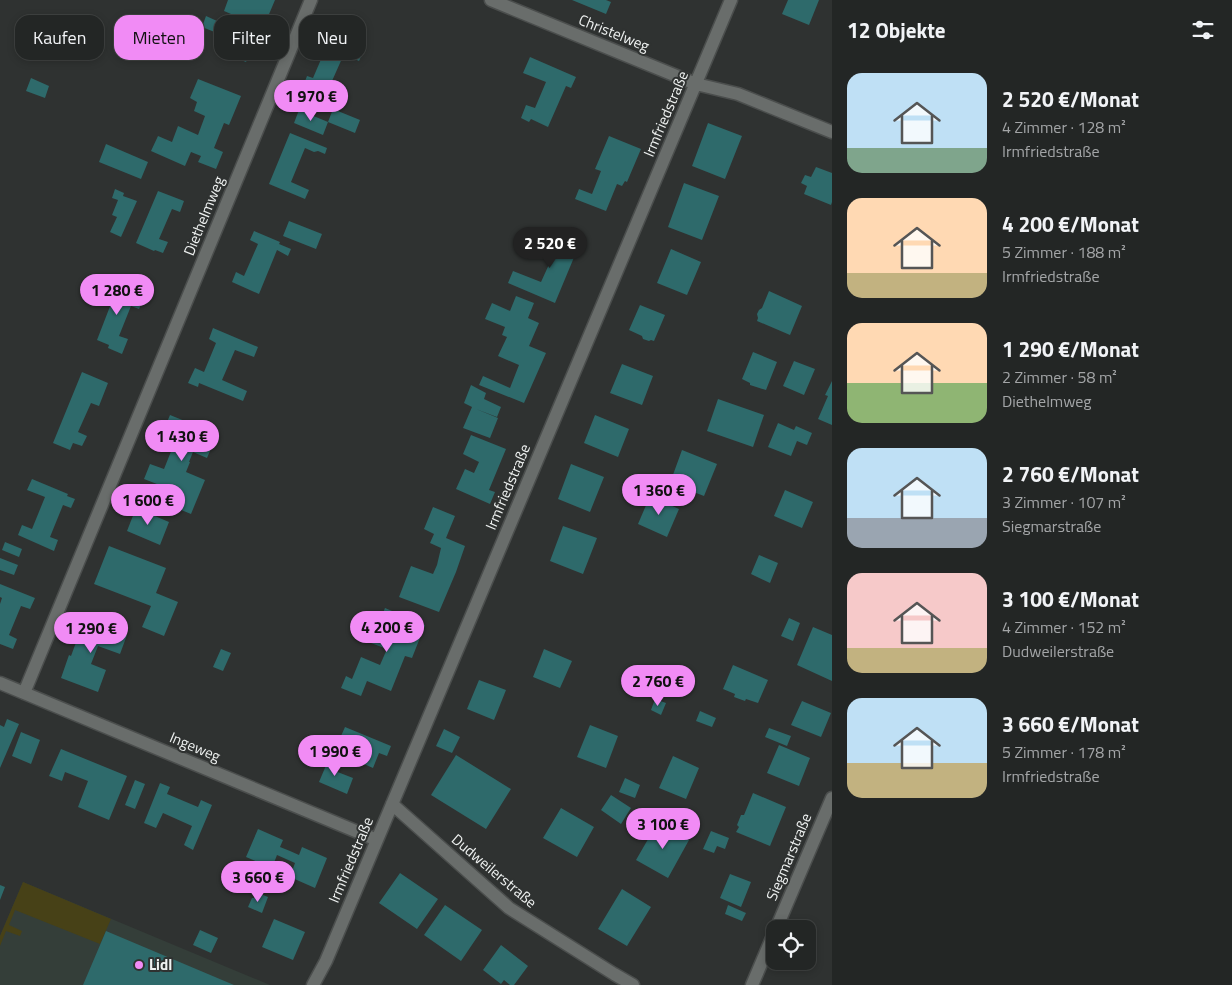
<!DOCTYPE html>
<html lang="de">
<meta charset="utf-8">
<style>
body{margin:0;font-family:"Titillium Web",sans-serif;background:#2b2e2d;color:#f1f3f6;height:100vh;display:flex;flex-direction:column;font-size:19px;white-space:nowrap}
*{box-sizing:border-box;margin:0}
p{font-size:16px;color:#a3a5a7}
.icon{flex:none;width:28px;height:28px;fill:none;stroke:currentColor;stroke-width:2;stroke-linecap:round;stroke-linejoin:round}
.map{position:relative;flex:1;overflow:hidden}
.details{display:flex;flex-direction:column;background:#232625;width:400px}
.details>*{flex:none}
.banner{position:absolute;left:15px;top:15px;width:475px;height:45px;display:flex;gap:10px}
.tools{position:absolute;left:766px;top:920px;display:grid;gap:10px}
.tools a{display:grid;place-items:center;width:50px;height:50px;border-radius:10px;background:#232625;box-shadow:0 2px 8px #0003,0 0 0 1px #404342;font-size:25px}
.price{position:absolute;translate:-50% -42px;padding:0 11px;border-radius:18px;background:#f18bf5;color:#111;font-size:16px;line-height:32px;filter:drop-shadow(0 1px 2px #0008)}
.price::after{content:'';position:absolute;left:50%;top:30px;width:15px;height:11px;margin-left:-8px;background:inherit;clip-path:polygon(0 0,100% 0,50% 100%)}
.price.current{background:#222;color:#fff}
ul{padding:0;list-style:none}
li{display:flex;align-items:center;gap:15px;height:125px;padding:0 15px}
li span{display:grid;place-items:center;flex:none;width:140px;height:100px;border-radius:15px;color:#555}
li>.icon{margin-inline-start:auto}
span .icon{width:60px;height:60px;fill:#fffc;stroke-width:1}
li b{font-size:21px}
h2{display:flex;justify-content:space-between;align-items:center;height:60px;padding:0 15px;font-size:21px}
.tag{padding:0 18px;border-radius:15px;background:#232625;box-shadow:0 2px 8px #0003,0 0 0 1px #404342;font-size:18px;line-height:45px}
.tag.current{background:#f18bf5;color:#111}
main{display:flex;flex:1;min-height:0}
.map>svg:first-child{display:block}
.built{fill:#343e39}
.green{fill:#474117}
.building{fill:#2e6a6b}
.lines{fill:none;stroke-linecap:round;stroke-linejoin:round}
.street-casing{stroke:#4b4e4d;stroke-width:15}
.street{stroke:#696d6b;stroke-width:12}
.poi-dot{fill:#f18bf5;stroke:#2f3231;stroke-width:2}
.labels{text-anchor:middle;stroke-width:4;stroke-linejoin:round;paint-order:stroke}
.street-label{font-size:15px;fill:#eff2f1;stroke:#2f3231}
.poi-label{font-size:15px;font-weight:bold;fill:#eff2f1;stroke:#2f3231;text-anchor:start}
</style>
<main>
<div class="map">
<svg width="832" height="985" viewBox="0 0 832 985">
<rect width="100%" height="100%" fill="#2f3231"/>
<!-- built -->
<path class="built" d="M23 882 270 985H0V936Z"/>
<!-- green -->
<path class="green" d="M23 882 111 919 100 944 15 910 9 925 22 931 20 936 6 931 0 946V936Z"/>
<!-- building -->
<path class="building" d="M228 0H275L264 26 246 62 221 52 225 44 232 47 245 20 224 11Z
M572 0H606L611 2 606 14Z
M788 0H819L809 25 782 14Z
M206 16 226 25 222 35 202 27Z
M349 30 362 36 358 46 364 50 359 61 344 54 332 81 346 87 340 101 319 92 315 101 300 95 307 76 313 78 331 36 344 41Z
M530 57 576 77 571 88 566 86 548 127 531 119 529 122 521 118 526 105 535 108 546 82 523 73Z
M31 78 49 86 45 98 26 91Z
M198 79 241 96 229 125 224 123 214 148 223 152 216 169 198 162 201 156 191 152 185 166 151 151 158 136 172 142 178 126 198 135 205 116 194 111 197 102 190 98Z
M333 109 360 120 355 133 328 122Z
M299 110 328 122 323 135 294 123Z
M708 123 742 136 725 179 692 166Z
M290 133 327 148 325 154 318 151 314 152 305 148 291 182 309 190 305 199 269 184Z
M609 136 641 149 627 182 625 181 622 186 617 184 606 211 575 199 579 189 592 194 601 171 595 169Z
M106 144 148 162 141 179 99 162Z
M816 167 832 173V202L831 205 804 194 807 186 801 183 805 175 811 177Z
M684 183 719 196 702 240 668 227Z
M115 189 124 193 123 196 137 201 121 237 110 232 117 217 112 215 118 200 112 198Z
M158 191 184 201 180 212 172 209 159 239 168 242 163 253 155 250 154 251 136 243Z
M289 221 322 234 316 249 283 236Z
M254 231 280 242 279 244 291 249 288 256 277 250 259 294 232 282 236 272 244 276 258 244 250 240Z
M553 232 580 243 555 303 508 283 513 271 541 282 551 260 543 257Z
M671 249 701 262 687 295 657 283Z
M101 280 135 295V296L143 300 139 309 131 306 119 336 128 339 122 354 108 348 109 345 97 340 114 296 98 290Z
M769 291 802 306 790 335 757 321 758 318 757 314 759 310 762 308Z
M516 296 534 303 528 318 539 323 529 346 546 353 524 403 479 385 483 376 510 388 519 365 498 356 507 337 502 335 505 327 485 319 492 303 510 311Z
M640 305 665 315 654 341 651 340 649 341 643 339 642 336 629 330Z
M213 328 258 347 254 357 235 350 222 380 247 391 243 401 199 383 198 387 188 383 195 368 204 372 216 343 209 339Z
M753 352 777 362 766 390 750 385V383L742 379Z
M794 361 815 369 804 395 783 386Z
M622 364 653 376 642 405 610 393Z
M82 372 108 383 99 406 91 403 78 432 87 436 82 446 73 443 70 450 53 443Z
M832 381V425L818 419 828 396 825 395Z
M471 385 486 393 484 399 501 407 497 417 476 409 498 418 490 438 463 428 472 407 464 403Z
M718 399 764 415 753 447 707 431Z
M170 415 217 434 207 458 193 452 189 462H190L186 472 205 480 191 514 169 505 175 491 144 479 150 464 164 469 174 444 160 439Z
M595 415 629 429 618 457 584 443Z
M778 423 794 430 796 426 812 433 807 445 797 441 791 456 768 447Z
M471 435 506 449 489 490 495 492 490 504 456 489 465 469 474 473 479 462 463 454Z
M682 450 717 464 704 496 670 483Z
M571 464 604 477 590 512 558 499Z
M32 479 68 494 67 496 75 499 71 508 63 505 50 537 58 540 54 551 18 535 22 525 32 529 45 497 27 490Z
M785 490 813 502 802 528 774 516Z
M650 496 679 509 667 537 638 524Z
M433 507 455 516 446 538 465 546 456 572 439 612 399 597 411 566 433 574 437 565 441 548 430 543 434 534 424 529Z
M136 508 169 522 160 545 127 531Z
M563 526 597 538 583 574 550 561Z
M5 542 22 549 19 557 2 550Z
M109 546 166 568 156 593 178 602 164 636 142 627 151 606 94 584Z
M759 555 778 563 770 583 751 574Z
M0 558 18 565 14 575 0 570Z
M0 584 35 598 30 609 21 606 9 635 17 639 13 649 0 644V604L2 598 0 597Z
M385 608 425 625 412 658 405 656 391 691 367 681 361 696 341 688 346 676 352 679 361 657 380 665 387 649 371 643Z
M85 618 127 635 120 654 98 646 91 664 106 670 98 692 61 678 69 655 71 656Z
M789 618 800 623 793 641 781 636Z
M813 627 832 635V681L797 665Z
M221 649 231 653 223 671 213 667Z
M544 649 572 661 560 688 533 677Z
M733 665 768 680 758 703 746 699 745 701 734 697 735 694 723 689Z
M479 680 506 690 494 720 467 709Z
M655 699 666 703 661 715 651 710Z
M802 701 831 713 821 737 791 725Z
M700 711 716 718 712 727 696 721Z
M7 719 19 724 0 768V725L4 727Z
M590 725 618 736 606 768 577 757Z
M345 727 391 746 387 756 379 753 373 768 355 760 361 745 341 736Z
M769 728 791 736 787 746 765 737Z
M444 729 460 737 452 753 436 746Z
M21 732 40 740 31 764 12 756Z
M779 745 810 758 799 786 767 773Z
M61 749 127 776 109 820 78 807 88 781 65 772 62 781 49 776Z
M456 755 511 789 486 829 431 795Z
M330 756 339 760 335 771 353 778 347 794 319 782Z
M673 756 699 768 686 799 659 788Z
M625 778 640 785 635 798 619 792Z
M135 780 145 784 135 809 125 805Z
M160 783 170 787 167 794 198 807 201 800 212 805 193 850 184 845 192 826 163 813 156 828 144 823Z
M753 793 786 807 770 846 736 832 739 827 737 825 741 815H744Z
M611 795 631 808 621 824 601 810Z
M561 808 594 827 577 857 543 838Z
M641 812 655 821 644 838 630 830Z
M658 822 689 840 668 878 636 860Z
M258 829 283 840 280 847 290 851 299 855 302 847 327 858 315 888 290 877 295 863 277 855 272 868 246 857Z
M711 831 729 838 725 849 717 846 714 853 703 849Z
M400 873 438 899 417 929 379 903Z
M730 874 751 882 741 907 720 898Z
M0 885 5 887 0 900Z
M622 889 651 907 627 946 598 929Z
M256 892 268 897 262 913 248 907 252 898H254Z
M445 905 482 930 461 961 424 935Z
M728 905 746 913 742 921 725 914Z
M274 919 305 932 293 960 262 947Z
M200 930 218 938 211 953 193 945Z
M106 931 234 985H83Z
M501 945 528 966 514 985H510L504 980 501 984 483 970Z"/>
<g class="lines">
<!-- street casing -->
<g class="street-casing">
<path id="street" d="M491 0 696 84 738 94 832 132
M0 683 377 840
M24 693 311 0
M392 804 509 908 614 974 633 985
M776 929 832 798
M313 985 326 961 731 0
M752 985 775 931"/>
</g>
<!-- street -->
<use href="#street" class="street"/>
</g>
<!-- markers -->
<circle class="poi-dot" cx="139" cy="965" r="5"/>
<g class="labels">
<!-- street labels -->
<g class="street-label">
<text transform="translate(614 33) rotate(22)" y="5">Christelweg</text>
<text transform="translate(666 114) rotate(-67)" y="5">Irmfriedstraße</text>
<text transform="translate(204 216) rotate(-68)" y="5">Diethelmweg</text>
<text transform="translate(508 487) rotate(-67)" y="5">Irmfriedstraße</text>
<text transform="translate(195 747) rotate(23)" y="5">Ingeweg</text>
<text transform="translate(789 857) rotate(-67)" y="5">Siegmarstraße</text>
<text transform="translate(351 860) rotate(-67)" y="5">Irmfriedstraße</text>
<text transform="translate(494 871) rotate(40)" y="5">Dudweilerstraße</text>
</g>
<!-- poi labels -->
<g class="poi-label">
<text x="149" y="970">Lidl</text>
</g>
</g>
</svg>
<div class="tools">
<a><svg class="icon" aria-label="locate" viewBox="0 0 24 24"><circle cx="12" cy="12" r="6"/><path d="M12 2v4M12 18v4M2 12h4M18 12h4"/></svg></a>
</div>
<b class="price" style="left:311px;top:122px">1 970 €</b>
<b class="price current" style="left:550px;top:269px">2 520 €</b>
<b class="price" style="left:117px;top:316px">1 280 €</b>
<b class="price" style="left:182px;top:462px">1 430 €</b>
<b class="price" style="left:659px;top:516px">1 360 €</b>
<b class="price" style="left:148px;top:526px">1 600 €</b>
<b class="price" style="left:387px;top:653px">4 200 €</b>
<b class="price" style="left:91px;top:654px">1 290 €</b>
<b class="price" style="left:658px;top:707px">2 760 €</b>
<b class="price" style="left:335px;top:777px">1 990 €</b>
<b class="price" style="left:663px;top:850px">3 100 €</b>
<b class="price" style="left:258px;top:903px">3 660 €</b>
<div class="banner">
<a class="tag">Kaufen</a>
<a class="tag current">Mieten</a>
<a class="tag">Filter</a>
<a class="tag">Neu</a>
</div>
</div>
<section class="details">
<h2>12 Objekte<svg class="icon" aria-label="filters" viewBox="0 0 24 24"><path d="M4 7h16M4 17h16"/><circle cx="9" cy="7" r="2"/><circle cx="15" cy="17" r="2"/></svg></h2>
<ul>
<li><span style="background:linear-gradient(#bfe0f5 75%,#7fa58c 0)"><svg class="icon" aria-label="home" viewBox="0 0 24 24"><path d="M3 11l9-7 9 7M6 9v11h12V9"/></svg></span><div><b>2 520 €/Monat</b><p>4 Zimmer · 128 m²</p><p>Irmfriedstraße</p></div></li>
<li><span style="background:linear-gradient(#ffd9b3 75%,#c2b280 0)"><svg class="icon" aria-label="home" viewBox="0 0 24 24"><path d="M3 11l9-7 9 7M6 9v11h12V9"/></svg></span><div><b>4 200 €/Monat</b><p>5 Zimmer · 188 m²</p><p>Irmfriedstraße</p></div></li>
<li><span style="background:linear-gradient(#ffd9b3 60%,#8fb573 0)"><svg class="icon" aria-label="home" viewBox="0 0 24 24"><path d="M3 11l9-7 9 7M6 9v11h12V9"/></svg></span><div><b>1 290 €/Monat</b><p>2 Zimmer · 58 m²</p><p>Diethelmweg</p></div></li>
<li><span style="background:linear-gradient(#bfe0f5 70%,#9aa5b1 0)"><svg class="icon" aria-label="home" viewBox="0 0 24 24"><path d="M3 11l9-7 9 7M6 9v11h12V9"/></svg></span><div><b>2 760 €/Monat</b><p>3 Zimmer · 107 m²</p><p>Siegmarstraße</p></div></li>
<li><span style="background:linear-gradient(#f6c9c9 75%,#c2b280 0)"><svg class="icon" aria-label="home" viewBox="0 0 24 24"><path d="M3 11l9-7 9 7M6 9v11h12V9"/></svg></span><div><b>3 100 €/Monat</b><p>4 Zimmer · 152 m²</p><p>Dudweilerstraße</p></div></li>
<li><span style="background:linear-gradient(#bfe0f5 65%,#c2b280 0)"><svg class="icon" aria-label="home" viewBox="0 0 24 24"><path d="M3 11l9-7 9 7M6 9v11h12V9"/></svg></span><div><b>3 660 €/Monat</b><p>5 Zimmer · 178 m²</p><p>Irmfriedstraße</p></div></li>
</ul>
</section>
</main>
